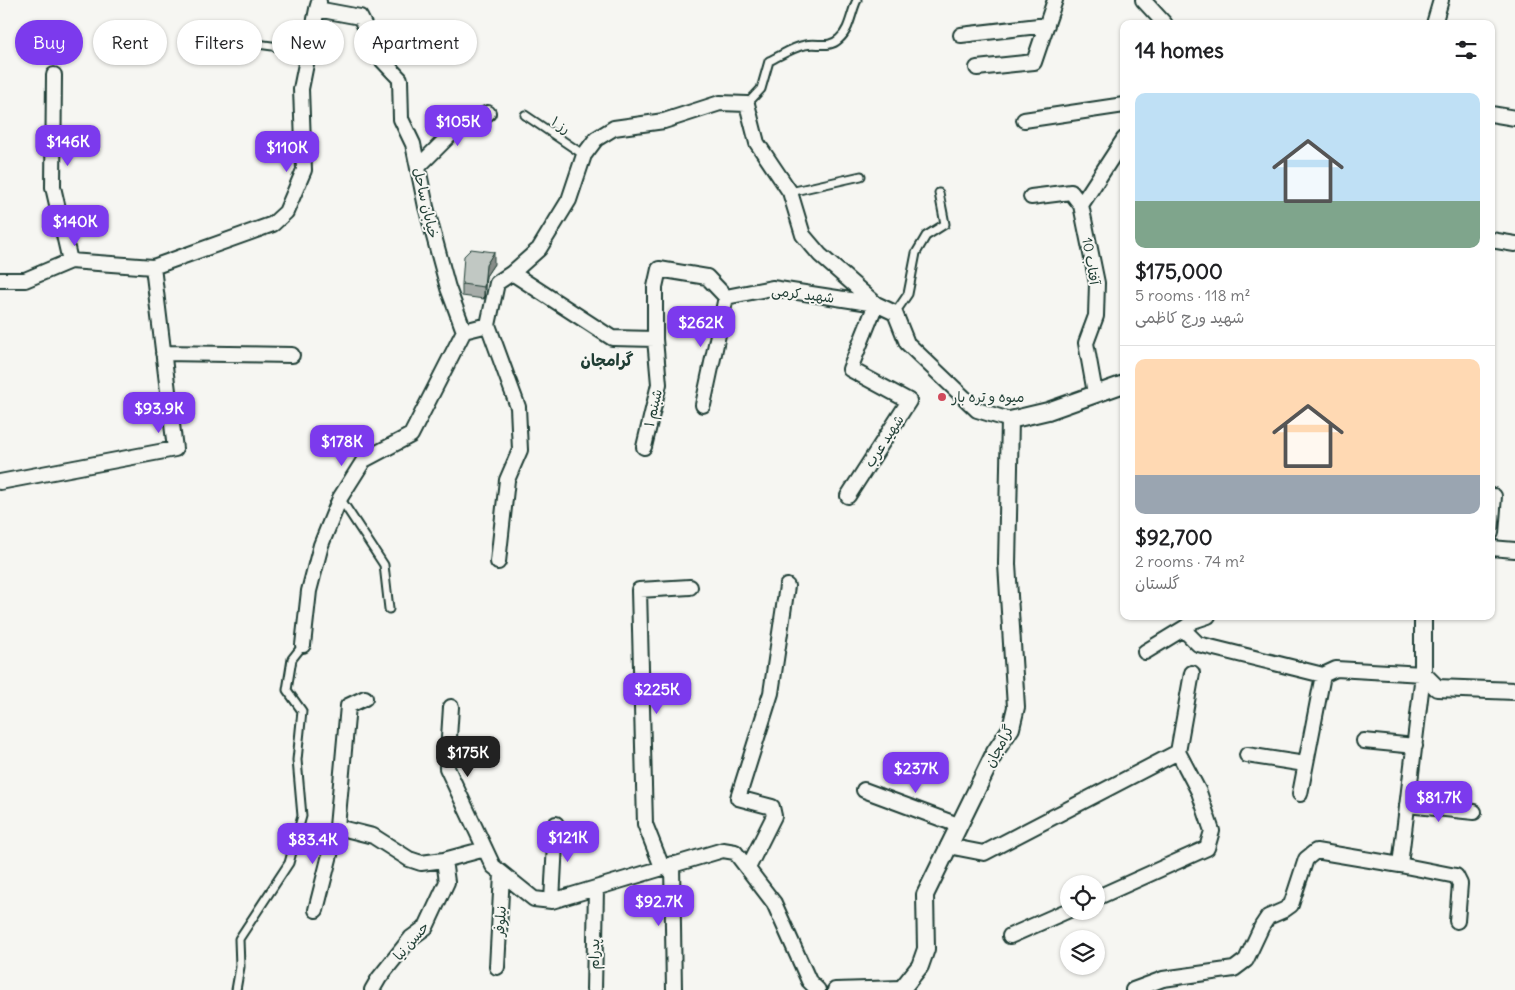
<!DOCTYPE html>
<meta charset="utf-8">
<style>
body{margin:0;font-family:Delius,"Playpen Sans Arabic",sans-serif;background:#f2f2f2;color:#202124;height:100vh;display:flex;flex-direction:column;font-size:19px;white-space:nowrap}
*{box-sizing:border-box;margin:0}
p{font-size:16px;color:#757577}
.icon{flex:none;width:28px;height:28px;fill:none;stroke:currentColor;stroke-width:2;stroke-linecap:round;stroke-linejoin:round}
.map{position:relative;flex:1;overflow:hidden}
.details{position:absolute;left:1120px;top:20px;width:375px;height:600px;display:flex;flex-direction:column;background:#fff;border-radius:10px;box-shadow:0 1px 4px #0004}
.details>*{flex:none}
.top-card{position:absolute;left:15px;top:20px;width:475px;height:45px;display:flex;gap:10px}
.buttons{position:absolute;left:1060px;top:875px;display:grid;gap:10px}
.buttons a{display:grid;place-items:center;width:45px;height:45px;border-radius:50%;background:#fff;box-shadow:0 1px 4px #0004;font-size:25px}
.price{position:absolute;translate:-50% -42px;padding:0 11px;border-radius:10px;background:#7c3aed;color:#fff;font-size:16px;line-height:32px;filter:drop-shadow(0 1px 2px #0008)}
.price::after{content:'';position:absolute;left:50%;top:30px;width:15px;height:11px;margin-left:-8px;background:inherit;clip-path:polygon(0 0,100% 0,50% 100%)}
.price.on{background:#222;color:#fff}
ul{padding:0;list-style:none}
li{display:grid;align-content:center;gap:10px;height:265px;padding:0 15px}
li+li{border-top:1px solid #e0e0e0}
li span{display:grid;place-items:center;height:155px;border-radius:10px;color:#555}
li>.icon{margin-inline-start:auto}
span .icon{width:90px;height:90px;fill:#fffc;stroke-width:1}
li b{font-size:21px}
h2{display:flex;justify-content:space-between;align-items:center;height:60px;padding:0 15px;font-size:21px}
.pill{padding:0 18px;border-radius:22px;background:#fff;box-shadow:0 1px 4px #0004;font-size:18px;line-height:45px}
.pill.on{background:#7c3aed;color:#fff}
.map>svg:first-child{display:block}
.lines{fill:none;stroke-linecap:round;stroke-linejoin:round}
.service-casing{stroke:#1f3d34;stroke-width:11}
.minor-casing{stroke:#1f3d34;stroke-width:18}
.tertiary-casing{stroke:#1f3d34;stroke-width:20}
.service{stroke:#f6f6f2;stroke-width:7}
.minor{stroke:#f6f6f2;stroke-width:14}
.tertiary{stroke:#f6f6f2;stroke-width:16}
.wall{fill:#a6aca8;stroke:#1f3d34}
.shaded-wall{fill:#878c88;stroke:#1f3d34}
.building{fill:#c1c8c3;stroke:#1f3d34}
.poi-dot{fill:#d1495b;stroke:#f6f6f2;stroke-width:2}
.labels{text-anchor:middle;stroke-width:4;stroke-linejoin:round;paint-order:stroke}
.street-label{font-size:14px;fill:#1f3d34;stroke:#f6f6f2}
.poi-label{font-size:14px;fill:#1f3d34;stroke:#f6f6f2;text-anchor:start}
.quarter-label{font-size:16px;font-weight:bold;fill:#1f3d34;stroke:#f6f6f2}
</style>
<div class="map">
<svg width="1515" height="990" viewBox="0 0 1515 990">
<rect width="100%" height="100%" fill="#f6f6f2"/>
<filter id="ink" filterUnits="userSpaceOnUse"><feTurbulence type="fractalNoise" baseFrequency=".02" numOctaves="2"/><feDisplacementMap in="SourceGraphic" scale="10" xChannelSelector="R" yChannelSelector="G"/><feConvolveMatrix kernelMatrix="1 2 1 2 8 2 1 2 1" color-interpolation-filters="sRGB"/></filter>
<g filter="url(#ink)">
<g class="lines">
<!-- service casing -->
<g class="service-casing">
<path id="service" d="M242 42 309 51
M747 104 761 89 769 61C780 56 793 47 805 45 817 42 829 49 839 39 850 30 851 12 857 0
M525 115 584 155
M790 192 861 176
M895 313 908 294 916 253 926 236 945 224 939 193
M340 498 384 565 389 609
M236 990 240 967 239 939 289 863 302 816 297 760 302 711 287 690 292 659 303 645"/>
</g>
<!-- minor casing -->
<g class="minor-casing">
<path id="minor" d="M1143 0 1165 24
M319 2 317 9 360 17 382 60 400 79 401 119 413 144 426 207 448 288 464 331
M1434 24 1441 0
M961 35 1047 25
M977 68 1034 62 1055 0
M54 75 53 187 70 261
M1491 114 1515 118
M1024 120 1124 105
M418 167 454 131 488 113
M1031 197 1071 192 1081 205
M1491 240 1515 244
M512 273 612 338 655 339
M0 280H25L70 261 153 267 273 224 286 212 304 170 301 89 317 9
M488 325 518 407 520 450 507 480 498 562
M163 353 292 355
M1095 393 1086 343 1096 316 1097 283 1081 205 1124 139
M703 405 726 297
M644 447 659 384 655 339V287L659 269 707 277 726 297 772 288 876 304 850 369 909 401 848 496
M0 482 175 449 153 267
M1491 533 1494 496
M1491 548 1515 550
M303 645 309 591 321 545 340 498 364 460 411 435 464 331 488 325 497 283 512 273 539 249 569 200 584 155 596 139 614 128 664 121 720 103 747 104 757 143 790 192 803 235 820 255 876 304 895 313 907 343 977 410 1010 420
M1145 652 1186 627 1193 621 1208 616
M451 707 447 768 493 866 534 899 552 901 723 850 735 852 774 903 809 981 818 990
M1364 741 1415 746
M1247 755 1305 764
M864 790 958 825
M1300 794 1323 675
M1407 805 1474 812
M337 827 373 836 409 859 421 863 444 860 485 849
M948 846 984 853 1178 752 1192 673
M672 864 674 990
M1400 865 1456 876 1460 884 1457 921
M662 867 645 824 639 590 690 587
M748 868 774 816 772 807 738 798 771 693 787 586
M1096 898 1207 848 1212 831 1199 792 1178 752
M552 901 556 824
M316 910 337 827 348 706 365 698
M1010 936 1069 910
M497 967 502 874
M372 990 379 978 411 938 426 927 447 882 444 860
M594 990 596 888
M835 990 902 988
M1133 990 1163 979 1234 969 1246 960 1262 926 1268 917 1284 910 1291 905 1306 859 1316 851 1400 865 1423 674 1336 669 1323 675 1198 644 1187 633 1186 627"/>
</g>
<!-- tertiary casing -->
<g class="tertiary-casing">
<path id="tertiary" d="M1423 616V674L1437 688 1515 691
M901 990 920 966 926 949 925 895 995 752 1011 728 1016 707 1007 564 1010 420 1048 411 1124 384"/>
</g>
<!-- service -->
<use href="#service" class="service"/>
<!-- minor -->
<use href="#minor" class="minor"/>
<!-- tertiary -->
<use href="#tertiary" class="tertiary"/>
</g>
<!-- wall -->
<path class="wall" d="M494 264 486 276 484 299 462 296V284Z"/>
<!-- shaded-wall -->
<path class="shaded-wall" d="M494 252V264L486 276 484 299V287L486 265Z"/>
<!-- building -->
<path class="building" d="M471 249 494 252 486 265 484 287 462 284 464 256Z"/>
</g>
<!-- markers -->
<circle class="poi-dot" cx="942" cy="397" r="5"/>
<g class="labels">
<!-- street labels -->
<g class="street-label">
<text transform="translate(561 125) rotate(34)" y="5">رز ۱</text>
<text transform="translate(426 203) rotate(77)" y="5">خیابان ساحل</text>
<text transform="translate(1091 261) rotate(80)" y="5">آفتاب 10</text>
<text transform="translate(803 294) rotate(7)" y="5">شهید کرمی</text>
<text transform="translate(653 408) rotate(-77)" y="5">شبنم ۱</text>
<text transform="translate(884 441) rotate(-57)" y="5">شهید عرب</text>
<text transform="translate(999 746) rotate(-62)" y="5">گرامجان</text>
<text transform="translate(500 921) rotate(-86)" y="5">نیلوفر</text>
<text transform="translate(411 941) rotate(-49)" y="5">حسن نیا</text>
<text transform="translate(594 954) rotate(-89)" y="5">پدرام</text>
</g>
<!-- poi labels -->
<g class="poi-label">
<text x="952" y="402">میوه و تره بار</text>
</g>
<!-- quarter labels -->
<g class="quarter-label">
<text x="607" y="366">گرامجان</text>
</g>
</g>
</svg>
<div class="buttons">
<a><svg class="icon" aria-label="locate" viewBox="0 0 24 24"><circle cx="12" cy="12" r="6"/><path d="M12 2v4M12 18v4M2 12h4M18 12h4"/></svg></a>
<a><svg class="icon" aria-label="layers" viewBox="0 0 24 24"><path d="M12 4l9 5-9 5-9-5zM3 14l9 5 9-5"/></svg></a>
</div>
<b class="price" style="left:458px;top:147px">$105K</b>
<b class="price" style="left:68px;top:167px">$146K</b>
<b class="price" style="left:287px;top:173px">$110K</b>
<b class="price" style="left:75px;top:247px">$140K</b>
<b class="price" style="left:701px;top:348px">$262K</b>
<b class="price" style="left:159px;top:434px">$93.9K</b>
<b class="price" style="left:342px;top:467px">$178K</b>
<b class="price" style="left:657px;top:715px">$225K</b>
<b class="price on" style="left:468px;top:778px">$175K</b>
<b class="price" style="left:916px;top:794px">$237K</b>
<b class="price" style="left:1439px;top:823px">$81.7K</b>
<b class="price" style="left:568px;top:863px">$121K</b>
<b class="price" style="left:313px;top:865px">$83.4K</b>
<b class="price" style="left:659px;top:927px">$92.7K</b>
<div class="top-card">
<a class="pill on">Buy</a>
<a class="pill">Rent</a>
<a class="pill">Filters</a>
<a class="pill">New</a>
<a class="pill">Apartment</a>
</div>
<section class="details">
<h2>14 homes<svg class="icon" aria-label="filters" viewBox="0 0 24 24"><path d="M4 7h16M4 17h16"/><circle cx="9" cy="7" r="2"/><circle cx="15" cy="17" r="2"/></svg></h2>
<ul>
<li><span style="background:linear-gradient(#bfe0f5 70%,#7fa58c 0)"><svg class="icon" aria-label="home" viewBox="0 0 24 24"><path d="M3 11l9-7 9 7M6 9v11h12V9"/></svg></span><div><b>$175,000</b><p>5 rooms · 118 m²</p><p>شهید ورچ کاظمی</p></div></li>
<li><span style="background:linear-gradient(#ffd9b3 75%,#9aa5b1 0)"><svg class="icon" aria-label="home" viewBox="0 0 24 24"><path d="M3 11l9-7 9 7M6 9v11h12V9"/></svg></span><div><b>$92,700</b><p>2 rooms · 74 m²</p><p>گلستان</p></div></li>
</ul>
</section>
</div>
